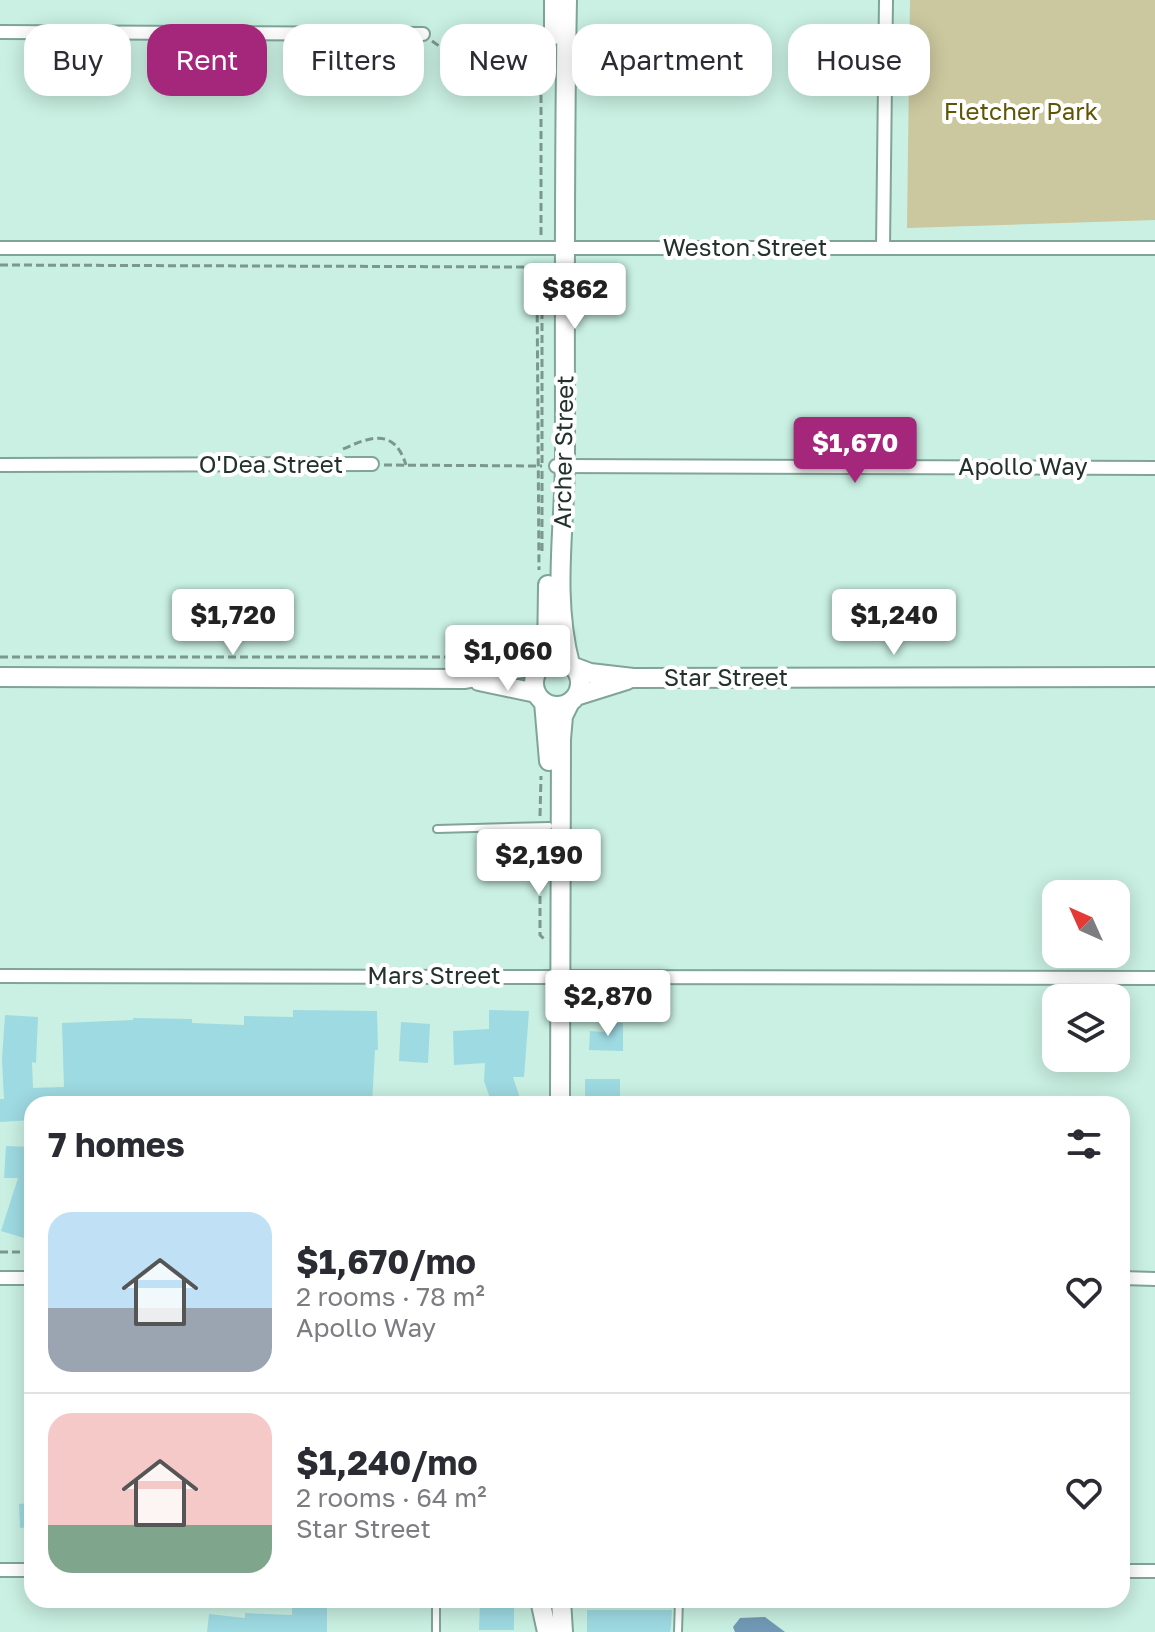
<!DOCTYPE html>
<meta charset="utf-8">
<style>
body{margin:0;font-family:"Golos Text",sans-serif;background:#f2f2f3;color:#2b2b33;height:100vh;display:flex;flex-direction:column;font-size:30px;white-space:nowrap}
*{box-sizing:border-box;margin:0}
p{font-size:26px;color:#7c7c81}
.icon{flex:none;width:44px;height:44px;fill:none;stroke:currentColor;stroke-width:2;stroke-linecap:round;stroke-linejoin:round}
.map{position:relative;flex:1;overflow:hidden}
.panel{position:absolute;left:24px;top:1096px;width:1106px;height:512px;display:flex;flex-direction:column;background:#fff;border-radius:24px;box-shadow:0 4px 20px #0003}
.panel>*{flex:none}
.hud{position:absolute;left:24px;top:24px;width:1108px;height:72px;display:flex;gap:16px}
.needle{width:52px;rotate:315deg}
.controls{position:absolute;left:1042px;top:880px;display:grid;gap:16px}
.controls a{display:grid;place-items:center;width:88px;height:88px;border-radius:16px;background:#fff;box-shadow:0 4px 20px #0003;font-size:40px}
.price{position:absolute;translate:-50% -68px;padding:0 18px;border-radius:8px;background:#fff;color:#222;font-size:26px;line-height:52px;filter:drop-shadow(0 2px 4px #0008)}
.price::after{content:'';position:absolute;left:50%;top:48px;width:24px;height:18px;margin-left:-12px;background:inherit;clip-path:polygon(0 0,100% 0,50% 100%)}
.price.selected{background:#a4277b;color:#fff}
ul{padding:0;list-style:none}
li{display:flex;align-items:center;gap:24px;height:200px;padding:0 24px}
li+li{border-top:2px solid #e1e1e2}
li span{display:grid;place-items:center;flex:none;width:224px;height:160px;border-radius:24px;color:#555}
li>.icon{margin-inline-start:auto}
span .icon{width:96px;height:96px;fill:#fffc;stroke-width:1}
li b{font-size:34px}
h2{display:flex;justify-content:space-between;align-items:center;height:96px;padding:0 24px;font-size:34px}
.chip{padding:0 28px;border-radius:24px;background:#fff;box-shadow:0 4px 20px #0003;font-size:28px;line-height:72px}
.chip.selected{background:#a4277b;color:#fff}
.map>svg:first-child{display:block}
.green{fill:#cbc79e}
.water{fill:#7199b6}
.building{fill:#9edae2}
.lines{fill:none;stroke-linecap:round;stroke-linejoin:round}
.lane-casing{stroke:#80a498;stroke-width:10}
.street-casing{stroke:#80a498;stroke-width:16}
.secondary-casing{stroke:#80a498;stroke-width:22}
.path{stroke:#7c988e;stroke-width:3;stroke-dasharray:8 4;stroke-linecap:butt}
.lane{stroke:#fff;stroke-width:6}
.street{stroke:#fff;stroke-width:12}
.secondary{stroke:#fff;stroke-width:18}
.labels{text-anchor:middle;stroke-width:8;stroke-linejoin:round;paint-order:stroke}
.park-label{font-size:24px;fill:#5e5604;stroke:#fff}
.street-label{font-size:24px;fill:#23322d;stroke:#fff}
</style>
<div class="map">
<svg width="1155" height="1632" viewBox="0 0 1155 1632">
<rect width="100%" height="100%" fill="#c9f0e2"/>
<!-- green -->
<path class="green" d="M910 0H1155V220L907 228Z"/>
<!-- water -->
<path class="water" d="M765 1617 785 1632H735L733 1627 740 1618Z"/>
<!-- building -->
<path class="building" d="M293 1010 377 1011 378 1050H375L372 1104H32V1120L0 1122V1099H4L2 1060 5 1015 38 1017 36 1063 32 1062 33 1088 64 1087 62 1023 133 1020V1018L192 1019V1023L244 1025V1016L293 1017Z
M489 1010 529 1011 524 1077H513L522 1104H492L484 1081 485 1063 454 1065 453 1031 489 1029Z
M401 1022 430 1024 428 1063 399 1061Z
M605 1023H623V1051L589 1050 590 1031 604 1032Z
M585 1079H620V1104H585Z
M6 1146 32 1147V1164L28 1163 26 1188 29 1189 26 1199 32 1200V1220L30 1219 24 1238 1 1231 18 1178H4Z
M32 1503V1527L20 1528 19 1504Z
M480 1600 514 1601V1630H479Z
M327 1607V1632H207L209 1614 245 1618V1613L292 1615V1608Z
M587 1610H672L671 1626 670 1632H587Z"/>
<g class="lines">
<!-- lane casing -->
<g class="lane-casing">
<path id="lane" d="M437 829 549 826
M436 1600V1632
M678 1632 679 1600"/>
</g>
<!-- street casing -->
<g class="street-casing">
<path id="street" d="M0 32 423 34
M883 247 886 0
M0 248H1155
M0 465 372 464
M556 466 1155 468
M0 976 1155 978
M0 1278H32
M1122 1278 1155 1279
M0 1570H32
M1122 1571H1155"/>
</g>
<!-- secondary casing -->
<g class="secondary-casing">
<path id="secondary" d="M554 0V35
M567 0C564 152 565 305 565 457 565 526 552 596 570 664
M534 683a23 23 0 1 1 46 0a23 23 0 1 1-46 0Z
M547 662 548 585
M574 667 590 673 633 678 1155 677
M0 677 465 679 543 664
M479 681 536 693
M576 696 627 680
M544 702 549 761
M560 1104 561 739 563 716 570 702
M540 1600 547 1632
M561 1600 563 1632"/>
</g>
<!-- path -->
<path class="path" d="M432 41 446 51 541 48
M541 47V235
M542 263V463
M0 265 524 267 537 283 539 570
M343 449C370 437 394 427 406 465
M384 465 542 466
M542 471V555
M0 657H484
M540 816 541 776
M540 836V935L544 939
M0 1252H32"/>
<!-- lane -->
<use href="#lane" class="lane"/>
<!-- street -->
<use href="#street" class="street"/>
<!-- secondary -->
<use href="#secondary" class="secondary"/>
</g>
<g class="labels">
<!-- park labels -->
<g class="park-label">
<text x="1021" y="120">Fletcher Park</text>
</g>
<!-- street labels -->
<g class="street-label">
<text x="745" y="256">Weston Street</text>
<text transform="translate(564 452) rotate(-89)" y="8">Archer Street</text>
<text x="271" y="473">O'Dea Street</text>
<text x="1023" y="475">Apollo Way</text>
<text x="726" y="686">Star Street</text>
<text x="434" y="984">Mars Street</text>
</g>
</g>
</svg>
<div class="controls">
<a><svg class="needle" viewBox="-14 -14 28 28"><path d="M0-13l5 13h-10z" fill="#e53935"/><path d="M0 13l5-13h-10z" fill="#7c7c81"/></svg></a>
<a><svg class="icon" aria-label="layers" viewBox="0 0 24 24"><path d="M12 4l9 5-9 5-9-5zM3 14l9 5 9-5"/></svg></a>
</div>
<b class="price" style="left:575px;top:331px">$862</b>
<b class="price selected" style="left:855px;top:485px">$1,670</b>
<b class="price" style="left:233px;top:657px">$1,720</b>
<b class="price" style="left:894px;top:657px">$1,240</b>
<b class="price" style="left:508px;top:693px">$1,060</b>
<b class="price" style="left:539px;top:897px">$2,190</b>
<b class="price" style="left:608px;top:1038px">$2,870</b>
<div class="hud">
<a class="chip">Buy</a>
<a class="chip selected">Rent</a>
<a class="chip">Filters</a>
<a class="chip">New</a>
<a class="chip">Apartment</a>
<a class="chip">House</a>
</div>
<section class="panel">
<h2>7 homes<svg class="icon" aria-label="filters" viewBox="0 0 24 24"><path d="M4 7h16M4 17h16"/><circle cx="9" cy="7" r="2"/><circle cx="15" cy="17" r="2"/></svg></h2>
<ul>
<li><span style="background:linear-gradient(#bfe0f5 60%,#9aa5b1 0)"><svg class="icon" aria-label="home" viewBox="0 0 24 24"><path d="M3 11l9-7 9 7M6 9v11h12V9"/></svg></span><div><b>$1,670/mo</b><p>2 rooms · 78 m²</p><p>Apollo Way</p></div><svg class="icon" aria-label="heart" viewBox="0 0 24 24"><path d="M12 20l-8-8c-3-5 5-10 8-4 3-6 11-1 8 4z"/></svg></li>
<li><span style="background:linear-gradient(#f6c9c9 70%,#7fa58c 0)"><svg class="icon" aria-label="home" viewBox="0 0 24 24"><path d="M3 11l9-7 9 7M6 9v11h12V9"/></svg></span><div><b>$1,240/mo</b><p>2 rooms · 64 m²</p><p>Star Street</p></div><svg class="icon" aria-label="heart" viewBox="0 0 24 24"><path d="M12 20l-8-8c-3-5 5-10 8-4 3-6 11-1 8 4z"/></svg></li>
</ul>
</section>
</div>
